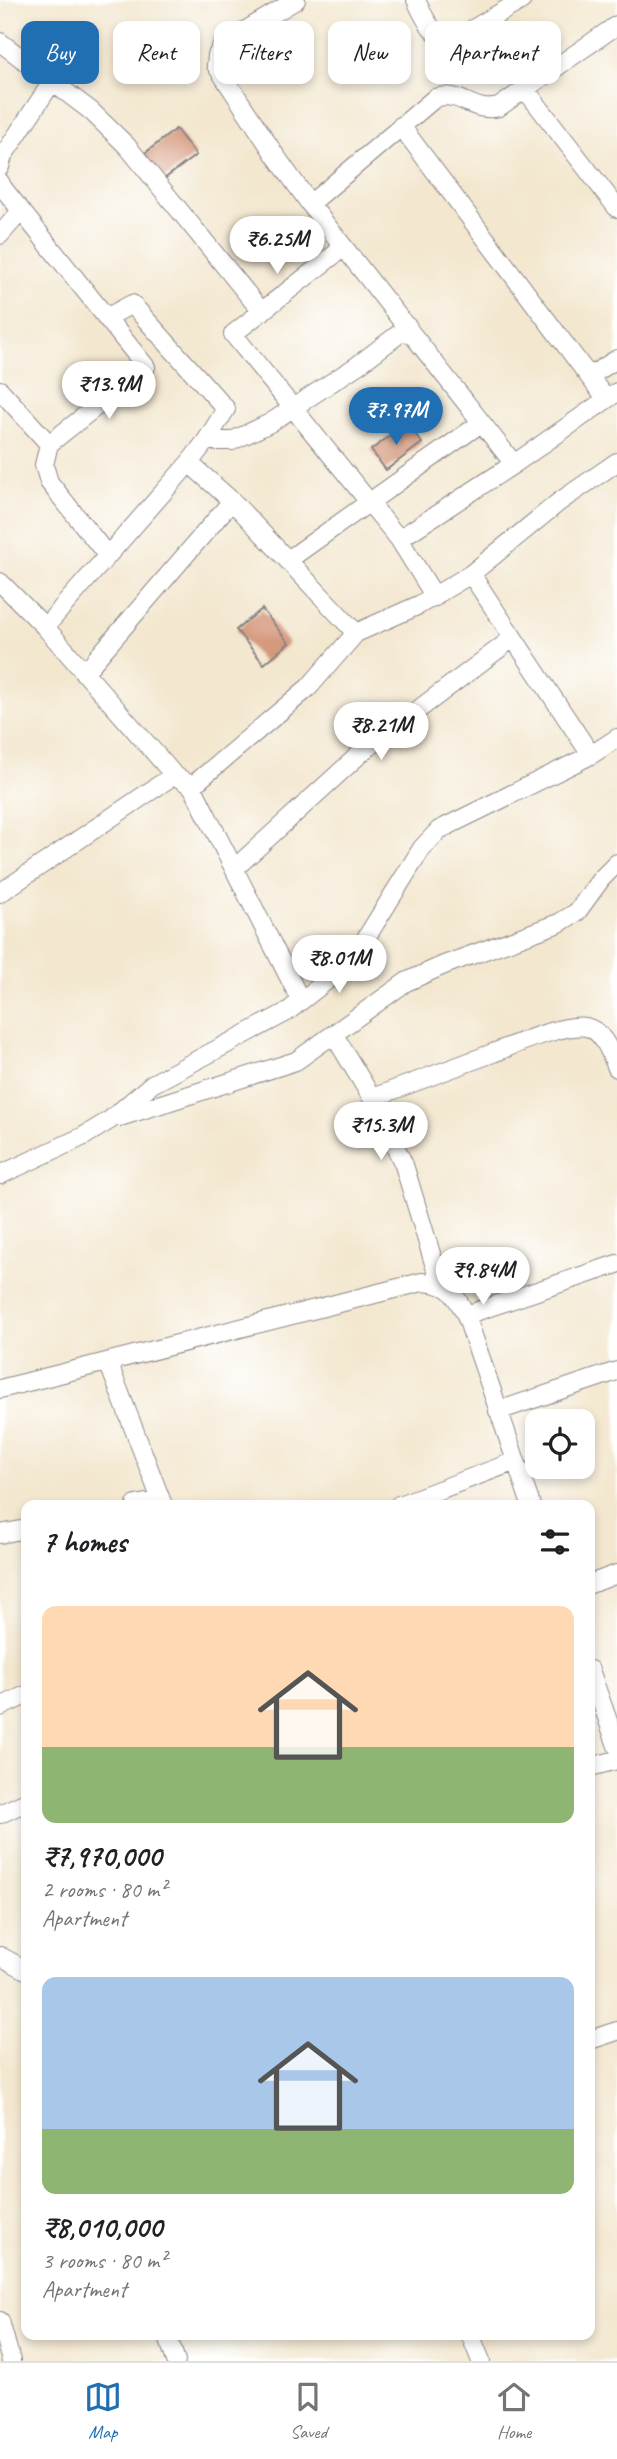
<!DOCTYPE html>
<meta charset="utf-8">
<style>
body{margin:0;font-family:Caveat,sans-serif;background:#f6f6f6;color:#202124;height:100vh;display:flex;flex-direction:column;font-size:26px;white-space:nowrap}
*{box-sizing:border-box;margin:0}
p{font-size:23px;color:#757577}
.icon{flex:none;width:38px;height:38px;fill:none;stroke:currentColor;stroke-width:2;stroke-linecap:round;stroke-linejoin:round}
.map{position:relative;flex:1;overflow:hidden}
.panel{position:absolute;left:21px;top:1500px;width:574px;height:840px;display:flex;flex-direction:column;background:#fff;border-radius:14px;box-shadow:0 4px 10px #0003}
.panel>*{flex:none}
.top-card{position:absolute;left:21px;top:21px;width:576px;height:63px;display:flex;gap:14px}
.controls{position:absolute;left:525px;top:1409px;display:grid;gap:14px}
.controls a{display:grid;place-items:center;width:70px;height:70px;border-radius:14px;background:#fff;box-shadow:0 4px 10px #0003;font-size:35px}
.price{position:absolute;translate:-50% -60px;padding:0 16px;border-radius:24px;background:#fff;color:#222;font-size:23px;line-height:46px;filter:drop-shadow(0 2px 4px #0008)}
.price::after{content:'';position:absolute;left:50%;top:42px;width:21px;height:16px;margin-left:-10px;background:inherit;clip-path:polygon(0 0,100% 0,50% 100%)}
.price.selected{background:#1f6fb2;color:#fff}
ul{padding:0;list-style:none}
li{display:grid;align-content:center;gap:14px;height:371px;padding:0 21px}
li span{display:grid;place-items:center;height:217px;border-radius:14px;color:#555}
li>.icon{margin-inline-start:auto}
span .icon{width:126px;height:126px;fill:#fffc;stroke-width:1}
li b{font-size:30px}
h2{display:flex;justify-content:space-between;align-items:center;height:84px;padding:0 21px;font-size:30px}
.chip{padding:0 24px;border-radius:14px;background:#fff;box-shadow:0 4px 10px #0003;font-size:24px;line-height:63px}
.chip.selected{background:#1f6fb2;color:#fff}
.dock{display:flex;justify-content:space-around;align-items:center;height:98px;border-top:2px solid #e0e0e0;background:#fff;font-size:19px;color:#757577}
.dock a{display:grid;justify-items:center;gap:4px}
.dock .selected{color:#1f6fb2}
.map>svg:first-child{display:block}
.building{fill:#d5997d}
.lines{fill:none;stroke-linecap:round;stroke-linejoin:round}
.minor-casing{stroke:#8a8485;stroke-width:20}
.minor{stroke:#fff;stroke-width:18}
</style>
<div class="map">
<svg width="617" height="2361" viewBox="0 0 617 2361">
<rect width="100%" height="100%" fill="#fff"/>
<filter id="ink" filterUnits="userSpaceOnUse"><feTurbulence type="fractalNoise" baseFrequency=".0143" numOctaves="2"/><feDisplacementMap in="SourceGraphic" scale="14" xChannelSelector="R" yChannelSelector="G"/><feConvolveMatrix kernelMatrix="1 2 1 2 8 2 1 2 1" color-interpolation-filters="sRGB"/></filter>
<filter id="wash" filterUnits="userSpaceOnUse"><feTurbulence type="fractalNoise" baseFrequency=".00686" numOctaves="4" result="noise"/><feDisplacementMap in="SourceGraphic" scale="28" xChannelSelector="R" yChannelSelector="G"/><feGaussianBlur stdDeviation="1.57" result="paint"/><feColorMatrix in="noise" values="0 0 0 0 0 0 0 0 0 0 0 0 0 0 0 0 0 1.4 0 .05"/><feComposite in="paint" operator="in"/></filter>
<g filter="url(#wash)">
<rect width="100%" height="100%" fill="#f3e7cf"/>
<g id="blocks">
<!-- building -->
<path class="building" d="M176 129 196 155 164 179 144 154Z
M407 423 422 443 386 470 371 450Z
M262 609 289 643 264 664 236 630Z"/>
</g>
</g>
<g filter="url(#ink)">
<use href="#blocks" fill-opacity="0" stroke="#8a8485" stroke-width="2"/>
<g class="lines">
<!-- minor casing -->
<g class="minor-casing">
<path id="minor" d="M296 0 223 44 217 55 216 65 275 155 310 204 514 464
M416 0C424 17 434 42 456 39L522 0
M0 42 91 111 127 146 262 312
M525 89 617 208
M401 126 606 399
M0 167 3 156 52 82
M0 182 3 188 146 367 49 444 44 465 49 482 107 555
M310 204 435 98C462 90 472 114 499 107L617 25
M0 235 21 211
M344 247 233 334 399 539 435 597
M590 376 617 359
M0 390 49 444
M206 441H232L270 423 358 365 408 327
M189 463 232 501 356 633
M399 539 514 464 617 392
M288 560 481 423
M471 574 591 755
M0 582 45 627 174 775 192 786 301 1001
M45 627 189 463 206 441 226 409 132 304 106 318
M84 673 232 501
M192 786 309 687 356 633 419 605 471 574 559 502 617 462
M235 868 361 753 513 638
M0 893 174 775
M334 1035 372 1098 404 1165 440 1283
M372 1098C412 1083 453 1068 493 1053 514 1045 564 1023 586 1027 603 1030 611 1054 617 1068
M120 1117 296 1061 406 982 444 965 559 923 577 912 601 879 617 863
M0 1175 84 1136 110 1120 152 1084 287 1012 334 975 358 951 422 848 439 830 591 755 617 738
M466 1315 617 1264
M108 1362 163 1505
M0 1389 422 1282C450 1284 453 1291 466 1315L531 1505
M498 1411 617 1371
M136 1505 161 1500
M399 1505 516 1461
M0 1534 26 1529
M590 1584 617 1574
M590 1670 617 1746
M0 1707 26 1695
M590 1767 617 1760
M0 1814 26 1802
M0 1956 26 1970
M590 2040 617 2031
M0 2321 11 2361
M167 2334 176 2361
M470 2334 481 2361"/>
</g>
<!-- minor -->
<use href="#minor" class="minor"/>
</g>
</g>
</svg>
<div class="controls">
<a><svg class="icon" aria-label="locate" viewBox="0 0 24 24"><circle cx="12" cy="12" r="6"/><path d="M12 2v4M12 18v4M2 12h4M18 12h4"/></svg></a>
</div>
<b class="price" style="left:277px;top:276px">₹6.25M</b>
<b class="price" style="left:109px;top:421px">₹13.9M</b>
<b class="price selected" style="left:396px;top:447px">₹7.97M</b>
<b class="price" style="left:381px;top:762px">₹8.21M</b>
<b class="price" style="left:339px;top:995px">₹8.01M</b>
<b class="price" style="left:381px;top:1162px">₹15.3M</b>
<b class="price" style="left:483px;top:1307px">₹9.84M</b>
<div class="top-card">
<a class="chip selected">Buy</a>
<a class="chip">Rent</a>
<a class="chip">Filters</a>
<a class="chip">New</a>
<a class="chip">Apartment</a>
</div>
<section class="panel">
<h2>7 homes<svg class="icon" aria-label="filters" viewBox="0 0 24 24"><path d="M4 7h16M4 17h16"/><circle cx="9" cy="7" r="2"/><circle cx="15" cy="17" r="2"/></svg></h2>
<ul>
<li><span style="background:linear-gradient(#ffd9b3 65%,#8fb573 0)"><svg class="icon" aria-label="home" viewBox="0 0 24 24"><path d="M3 11l9-7 9 7M6 9v11h12V9"/></svg></span><div><b>₹7,970,000</b><p>2 rooms · 80 m²</p><p>Apartment</p></div></li>
<li><span style="background:linear-gradient(#a9c7e8 70%,#8fb573 0)"><svg class="icon" aria-label="home" viewBox="0 0 24 24"><path d="M3 11l9-7 9 7M6 9v11h12V9"/></svg></span><div><b>₹8,010,000</b><p>3 rooms · 80 m²</p><p>Apartment</p></div></li>
</ul>
</section>
</div>
<nav class="dock">
<a class="selected"><svg class="icon" aria-label="map" viewBox="0 0 24 24"><path d="M3 6l6-2 6 2 6-2v14l-6 2-6-2-6 2zM9 4v14M15 6v14"/></svg>Map</a>
<a><svg class="icon" aria-label="saved" viewBox="0 0 24 24"><path d="M7 4h10v16l-5-4-5 4z"/></svg>Saved</a>
<a><svg class="icon" aria-label="home" viewBox="0 0 24 24"><path d="M3 11l9-7 9 7M6 9v11h12V9"/></svg>Home</a>
</nav>
